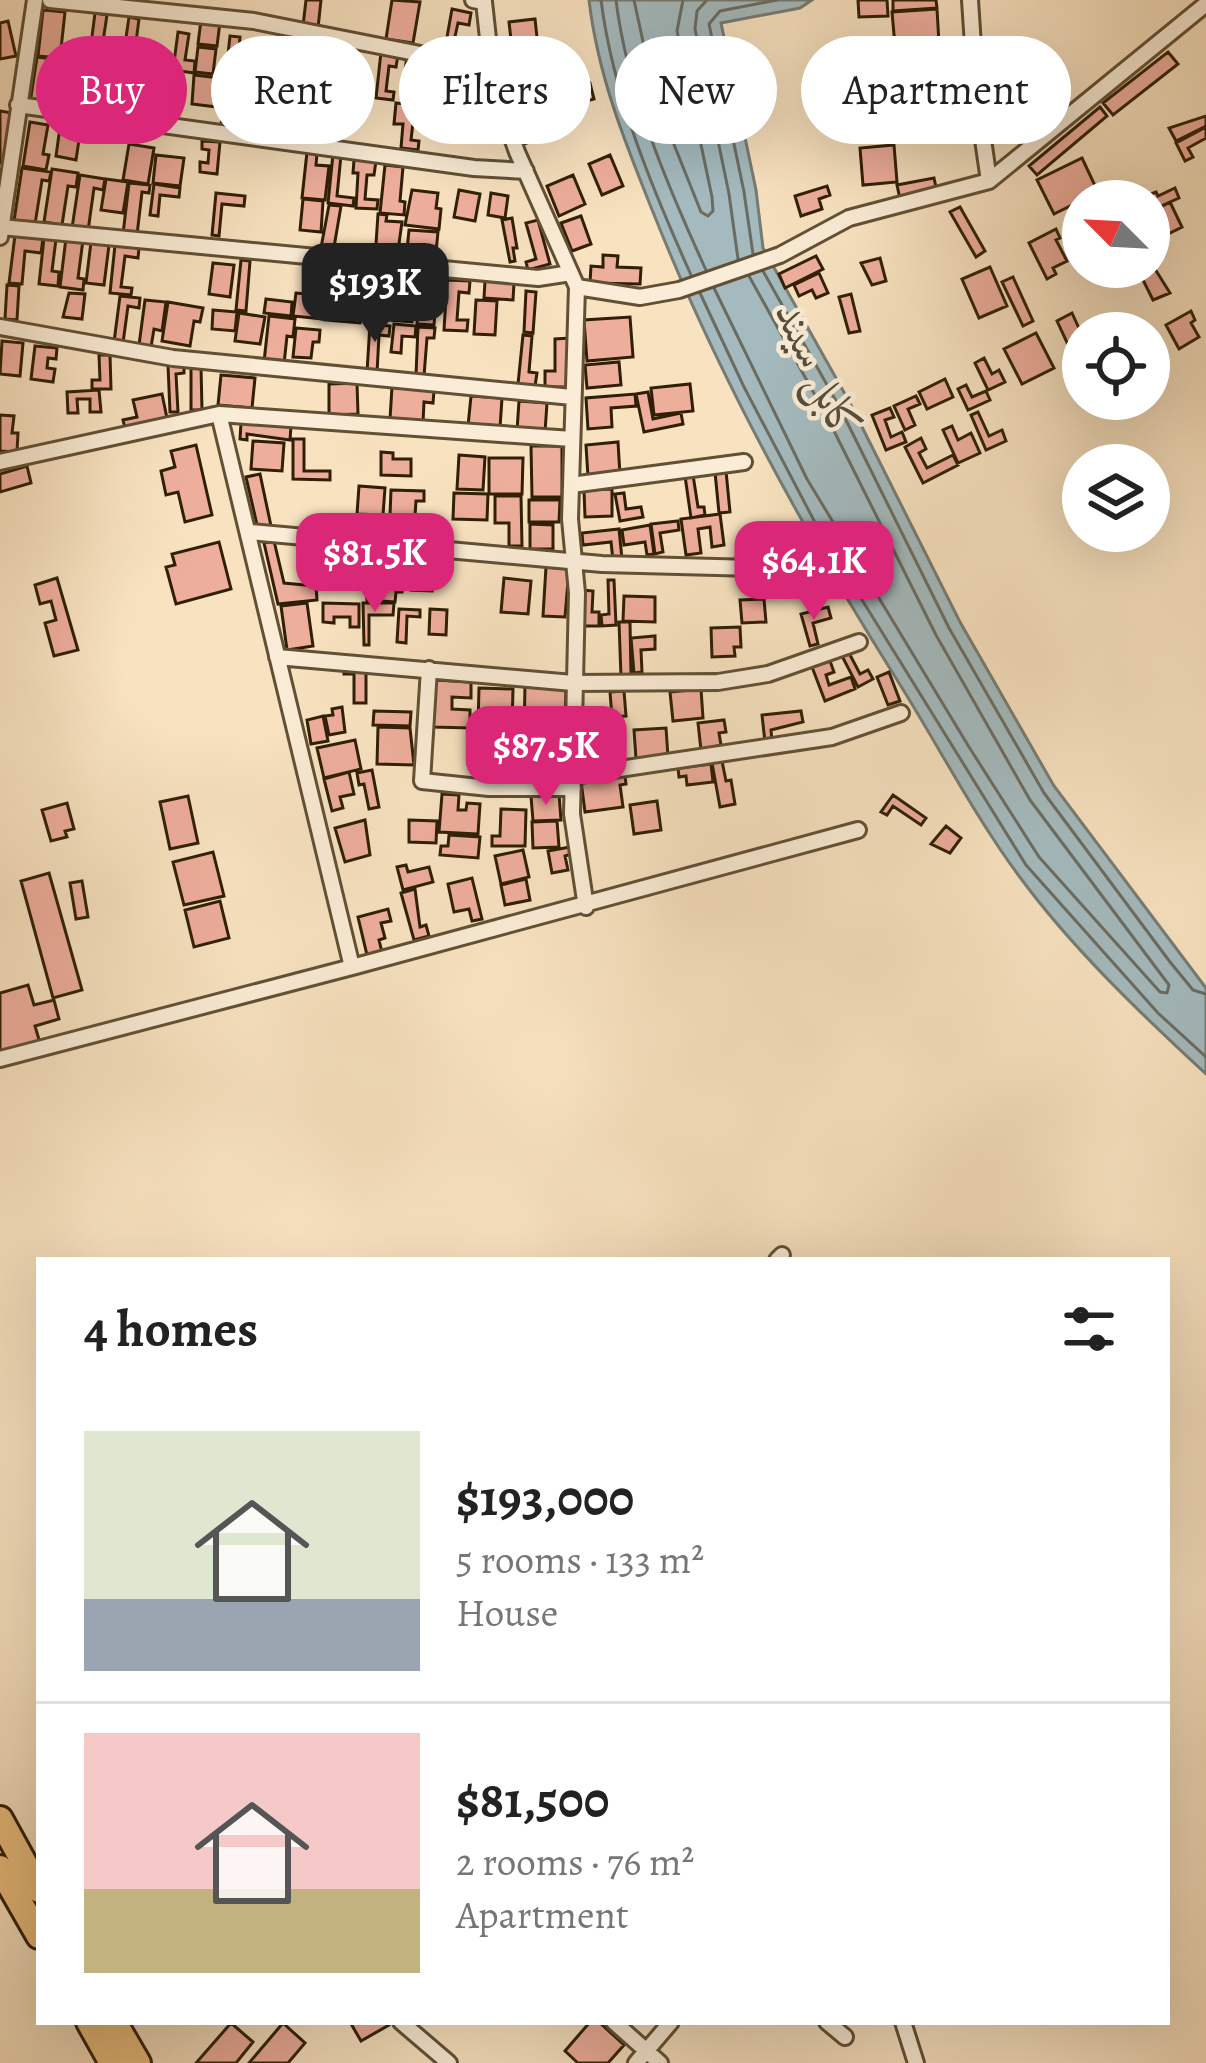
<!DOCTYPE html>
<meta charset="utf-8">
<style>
body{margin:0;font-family:Alegreya,Amiri,serif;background:#f6f6f6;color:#222;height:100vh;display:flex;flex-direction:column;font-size:45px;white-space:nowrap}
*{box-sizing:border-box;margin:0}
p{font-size:39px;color:#767676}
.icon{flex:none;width:66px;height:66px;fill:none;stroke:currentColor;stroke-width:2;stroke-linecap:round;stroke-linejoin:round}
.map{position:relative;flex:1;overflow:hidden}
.side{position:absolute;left:36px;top:1257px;width:1134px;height:768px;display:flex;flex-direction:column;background:#fff;border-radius:0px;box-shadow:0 12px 48px #0002}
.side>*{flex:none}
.top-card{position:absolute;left:36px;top:36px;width:1134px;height:108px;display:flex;gap:24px}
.needle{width:78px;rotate:294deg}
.fabs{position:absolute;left:1062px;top:180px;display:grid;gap:24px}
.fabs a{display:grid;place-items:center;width:108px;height:108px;border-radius:50%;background:#fff;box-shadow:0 12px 48px #0002;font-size:60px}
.price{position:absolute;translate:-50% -102px;padding:0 27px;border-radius:24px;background:#db2777;color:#fff;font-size:39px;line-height:78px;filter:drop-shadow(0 3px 6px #0008)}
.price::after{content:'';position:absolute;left:50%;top:72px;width:36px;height:27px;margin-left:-18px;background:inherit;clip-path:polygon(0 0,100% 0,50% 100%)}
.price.on{background:#222;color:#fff}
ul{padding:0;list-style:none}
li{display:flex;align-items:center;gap:36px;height:300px;padding:0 48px}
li+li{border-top:3px solid #e0e0e0}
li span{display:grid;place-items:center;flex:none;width:336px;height:240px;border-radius:0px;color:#555}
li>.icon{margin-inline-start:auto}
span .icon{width:144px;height:144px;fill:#fffc;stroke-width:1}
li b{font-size:51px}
h2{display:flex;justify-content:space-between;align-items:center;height:144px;padding:0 48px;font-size:51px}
.chip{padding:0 42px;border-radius:54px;background:#fff;box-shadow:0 12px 48px #0002;font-size:42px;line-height:108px}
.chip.on{background:#db2777;color:#fff}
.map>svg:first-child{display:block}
.water{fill:#a4babe;stroke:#767c74;stroke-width:3}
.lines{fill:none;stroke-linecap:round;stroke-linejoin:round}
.shore{stroke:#6a6c62;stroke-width:3}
.building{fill:#eeae9c;stroke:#301f06;stroke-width:3}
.street-casing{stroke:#625034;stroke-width:20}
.highway-casing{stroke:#301f06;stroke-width:30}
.street{stroke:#faecd6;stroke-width:14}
.highway{stroke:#ecc180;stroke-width:24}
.labels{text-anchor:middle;stroke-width:9;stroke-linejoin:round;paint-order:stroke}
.water-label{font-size:45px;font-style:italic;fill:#534e3d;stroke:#faecd6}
</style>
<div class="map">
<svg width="1206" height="2063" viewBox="0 0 1206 2063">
<rect width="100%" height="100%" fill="#f8e2c0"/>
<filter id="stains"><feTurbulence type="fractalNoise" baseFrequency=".00167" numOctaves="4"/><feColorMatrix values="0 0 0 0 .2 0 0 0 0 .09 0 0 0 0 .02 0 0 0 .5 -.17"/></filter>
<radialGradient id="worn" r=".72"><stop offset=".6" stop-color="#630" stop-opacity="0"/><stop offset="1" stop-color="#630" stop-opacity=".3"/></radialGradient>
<!-- water -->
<path class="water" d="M589 0H812L800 8 721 23 756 190 763 248 850 403 960 622 1054 786 1206 988V1074C1140 1013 1072 948 1019 876 974 815 939 747 899 683 805 534 720 380 655 217 626 145 598 77 589 0Z"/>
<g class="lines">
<!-- shore -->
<path class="shore" d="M601 0C613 95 652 188 691 275
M616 0C627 91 668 187 706 270
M634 0 655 97 701 212 708 216 713 211 712 197 677 31 683 0
M707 0 697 11 695 29 729 194 738 259
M753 254 744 192 709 24 720 11 777 0
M763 271 840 408 949 628 1044 793 1170 962 1193 990 1206 994
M714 288 807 479 969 747 1039 857 1160 992 1167 993 1169 985 1030 800 936 635 826 415 749 276
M700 293 744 387 820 532 1026 865 1158 1013 1206 1057"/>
</g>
<!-- building -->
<path class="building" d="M306 0H321L318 28 303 26Z
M392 0 420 2 413 43 386 39Z
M858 0H887L888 16 859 17Z
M893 0H936L937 8 893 11Z
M452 9 471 13 469 25 458 23 454 41 486 47 484 61 444 54Z
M937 9 939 43 895 46 892 12Z
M43 10 65 12 60 58 38 56Z
M95 13 107 15 102 48 122 50 121 65 89 60Z
M129 17 139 19 135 50 154 52 151 69 122 65Z
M535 19 539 56 513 58 509 22Z
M201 20 220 22 217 46 198 44Z
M8 21 16 56 0 59V23Z
M178 32 189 34 185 60 195 61 194 73 173 70Z
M230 36 240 37 237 76 252 77 251 84 225 82Z
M307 39 324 40V46L333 47 331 74 321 73 320 87 303 86Z
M877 43 883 67 852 70 850 45Z
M198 47 216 49 213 74 195 72Z
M908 47 909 65 937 64V78L897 80 895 48Z
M381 52 398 55 396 67 389 66 386 91 394 92 393 100 376 98Z
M1168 52 1178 64 1113 115 1103 103Z
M407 56 428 58 427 69 420 68 418 87 403 85Z
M37 57 59 60 54 96 63 98 61 107 30 103Z
M71 58 114 64 108 112 71 103 75 80 68 79Z
M544 62 551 93 537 97 530 66Z
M521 65 526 92 535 91 536 99 515 104 508 68Z
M888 68V75H876L877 88 853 90 851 71Z
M153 69 180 73 178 90 170 89 166 115 147 112Z
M194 75 220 78 217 107 192 104Z
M1051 79 1057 109 1042 110 1040 80Z
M590 83 594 99 565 107 561 91Z
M224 84 234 85 231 121 249 122V130L221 128Z
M304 88 319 90 313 136 298 134Z
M396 103 415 105 411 140 419 141 418 150 401 148 403 124H394Z
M326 104 340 106 335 141 321 139Z
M526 104 537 139 524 144 513 108Z
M1100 107 1107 116 1037 175 1029 166Z
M0 111 12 113 3 163H0Z
M1206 116V126L1176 141 1169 128Z
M61 120 73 122 70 138 79 140 76 160 56 156Z
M30 122 48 125 43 154 49 155 46 170 23 166Z
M1206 127V138L1188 148 1193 157 1185 161 1176 143Z
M202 141 220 142 217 174 200 172V162L208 163 209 150 202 149Z
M129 144 154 148 148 184 123 180Z
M894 145 897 182 863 185 860 148Z
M307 152 317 153 316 165 329 166 325 200 302 198Z
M333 154 341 155 337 196 354 198 353 206 328 203Z
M156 155 184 158 180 186 153 183Z
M610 155 623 186 602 195 589 164Z
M1082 158 1098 192 1054 214 1037 180Z
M354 160 376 161 374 175H367L365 199 378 200 377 209 356 208 358 173H353Z
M385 165 403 167 400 201 405 202 404 215 380 213Z
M22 168 51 172 49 181 42 180 35 224 14 221Z
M52 169 78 173 76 187 68 186 62 225 44 222Z
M80 175 105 179 103 190 94 188 88 231 72 228Z
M573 175 585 204 559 216 547 186Z
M934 178 937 192 900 199 897 185Z
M106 179 128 182 123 213 101 210Z
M129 183 150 185 149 193 142 192 137 235 123 234Z
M154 184 180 188 179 197 160 195 158 216 150 215Z
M827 186 830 195 819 199 822 209 801 216 795 196Z
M1175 188 1179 198 1152 210 1146 196 1156 192 1158 196Z
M412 190 438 193 436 208 441 209 439 229 405 225Z
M459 190 480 194 475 221 454 217Z
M216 193 245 196 244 206 222 204 219 236 212 235Z
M491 193 508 196 505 218 488 215Z
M303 199 323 201 321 232 300 230Z
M1170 202 1182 227 1164 236 1152 212Z
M329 205 341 206 333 253H320Z
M960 207 985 251 976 257 950 212Z
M378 214 387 215 386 221 402 222 397 258 375 259Z
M581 216 591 244 572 251 561 223Z
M512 218 517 248H513L515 261 510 262 502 220Z
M538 220 550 264 528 270 526 262 536 259 526 223Z
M1056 229 1060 238 1056 240 1067 261 1053 268 1056 274 1047 279 1029 243Z
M409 230 438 232 435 262 406 260Z
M15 235 43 238 41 253 25 251 22 284 9 283Z
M44 238 56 239 52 271 59 272 58 286 39 284Z
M66 238 83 240 78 278 84 279 83 290 60 287Z
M91 242 109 245 104 285 86 283Z
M115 245 139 248 138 258 125 256 121 287 132 288 131 295 110 293Z
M603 255 618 256 617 267 641 268 640 284 590 283 591 266 603 267Z
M816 256 823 269 785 288 779 274Z
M880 258 886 281 872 285 861 263Z
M241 260 250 261 246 311 236 310Z
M213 263 234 265 230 297 209 294Z
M330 267 355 270 354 280 344 284 342 309 361 311 360 323 325 320Z
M990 267 1007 306 979 318 962 279Z
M1155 269 1170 293 1153 300 1141 276Z
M819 273 828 293 816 298 812 290 799 296 794 285Z
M421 275 438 276 434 325 417 324Z
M1013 277 1033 321 1023 326 1002 282Z
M447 280 470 281 469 293 459 292 457 320H468L467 331 444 330Z
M485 281 514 283 513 300 484 298Z
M7 285 19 286 17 320 5 319Z
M393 288 414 289 412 322 387 320Z
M526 291 536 292 533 333 524 332Z
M69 293 85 294 82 319 63 317Z
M296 293 307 294V302L319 303V309H325L324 319 293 316Z
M851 294 860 331 849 333 839 297Z
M120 296 140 298 139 308 128 306 123 343 114 342Z
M266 299 292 302 291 316 264 313Z
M145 300 166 302 162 331 154 329 151 347 139 345Z
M476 300 497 301 495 335 474 334Z
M168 302 203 308 200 322 194 321 190 346 162 341Z
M213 310 237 312 235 331 212 329Z
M1191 311 1195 320 1191 323 1199 337 1179 349 1166 325Z
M239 313 265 317 260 344 235 341Z
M1072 313 1083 337V359L1076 362 1057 321Z
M269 316 295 319 293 337 287 336 284 364 264 362Z
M630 317 633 357 587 361 584 320Z
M370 324 390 326 389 336 379 335 377 373 367 372Z
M394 324 416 326 415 337 402 336 401 353 391 352Z
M418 327 435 328 434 338H427L424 376 416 375Z
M296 328 320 330 319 342H313L311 358 293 357Z
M1036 333 1054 368 1022 384 1004 349Z
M523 335 532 336 529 372 537 373 535 386 518 384Z
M570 338V387H545V371H555V339Z
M2 341 23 343 20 376 0 374Z
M35 346 57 348 56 359 48 358 47 368 55 369 53 382 31 379Z
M99 355H110L111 389H92V380H100Z
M984 358 992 374 999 370 1005 382 988 390 975 363Z
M619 362 621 385 587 388 585 365Z
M184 364V373L176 374 178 412H170L168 365Z
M191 367H201L202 410H191Z
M221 375 255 378 252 408 218 405Z
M945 379 953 397 927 409 919 392Z
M357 383 358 414 329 415V384Z
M690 384 693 411 654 415 651 388Z
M966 385 972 397 986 391 990 400 968 410 958 389Z
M392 387 434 391 433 403 424 402 423 422 390 419Z
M99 390 101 412H90V399H77L78 413H68L67 392Z
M648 392 653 419 681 413 683 424 644 432 636 394Z
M162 394 168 423 126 432 123 420 137 417 133 400Z
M635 394 636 406 611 408 612 427 588 429 586 398Z
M471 396 502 398 500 428 468 426Z
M916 396 920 404 908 409 915 425 905 430 894 406Z
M519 401 547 403 545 432 517 431Z
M890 408 894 417 885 420 891 437 902 432 906 442 886 450 872 415Z
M978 412 989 436 1002 430 1006 441 986 450 971 415Z
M0 415 14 416 12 433H18L17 452 0 451Z
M241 423 291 426 290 440 247 434V440L240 439Z
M952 426 958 440 971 433 980 453 958 463 943 430Z
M921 438 926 449 919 453 927 468 953 455 958 465 923 483 905 447Z
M293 439H304V471H330V480L293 479Z
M253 441 284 443 282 471 251 469Z
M618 442 620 475 588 477 586 445Z
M196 445 212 515 185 522 178 492 166 495 161 471 175 467 171 451Z
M531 446H562V497H532Z
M381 452 393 453V459H411V476L381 475Z
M459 455 485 457 483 490 457 489Z
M489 458H523L522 494H489Z
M27 466 31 483 0 492V474Z
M726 471 730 512 719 513 715 472Z
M260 474 271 526 258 529 246 477Z
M693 475 698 507H704L705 515 691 518 685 476Z
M359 486 385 488 383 515 357 514Z
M612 489V516L585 517 584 490Z
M391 490 424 491V501H416L415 516 390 515Z
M454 493 488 494 487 520 453 519Z
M624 493 626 509 641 507 643 517 620 521 615 494Z
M495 496H521L522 546H509V523H495Z
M529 500H560L559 522H529Z
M720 514 724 545 712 547 710 527 698 529 701 553 686 555 681 519Z
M678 521 679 530 660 533 663 552 655 554 651 524Z
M530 524 553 525V549H530Z
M650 525 654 554 647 555 645 542 624 545 622 530Z
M619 529 622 559 613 560 611 542 583 545 582 533Z
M274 541 284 583 316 586 317 600 278 604 264 543Z
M219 542 231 589 176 604 166 567 175 565 172 554Z
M413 555 441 556 440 569H433L432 591 411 590Z
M546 567 569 569 565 617 543 616Z
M363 568 403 570 402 592H396L395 602 367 600Z
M57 578 78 650 54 656 45 623 56 620 51 601 40 604 35 585Z
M504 578 531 581 528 614 501 612Z
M608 580H614L616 625 602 626 601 615 609 614Z
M583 590 593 591 592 612H599V626H583Z
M624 596 655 597V622L623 621Z
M764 599 766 622 742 623 740 600Z
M307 603 313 646 287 650 281 606Z
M323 603 359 604V627H350V617H334V623L323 622Z
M363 603H394L393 615H369V645H364Z
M828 607 831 618 813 623 818 644 810 646 801 614Z
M399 609 420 610V617L407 616 406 643 397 642Z
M430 609 447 610 446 635 429 634Z
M619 622H630L631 677H621Z
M740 627 741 647H734L735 656 712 657 711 628Z
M655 636V649L641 650 642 672 634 673 631 638Z
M849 653 860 674 868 670 873 679 858 687 842 656Z
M830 661 834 672 826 675 829 685 851 677 855 689 825 701 812 667Z
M344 667H366V703H354V674H344Z
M889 672 900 701 888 705 877 677Z
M435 680 471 682V698L452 697V709L470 710V728L433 727Z
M525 685 566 686 565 736 524 735Z
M479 688 513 689 512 727 478 726Z
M701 689 703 718 673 721 670 692Z
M624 691 626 716 612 717 610 692Z
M342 707 345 732 329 735 325 716 333 715 332 709Z
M374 711 411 712 410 726 373 725Z
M801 711 803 722 771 730 772 741 765 742 762 715Z
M323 716 328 741 311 744 307 720Z
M587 718H600V726H616L617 765H588Z
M724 720 726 732 719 733 721 745 701 750 698 723Z
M378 727 410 728 414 765 377 764Z
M666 728 668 757 636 759 634 730Z
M478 729 512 733 511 744 476 741Z
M521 737 545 738 544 773H520Z
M355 740 361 769 324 778 317 748Z
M477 742 506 748 504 785 474 783Z
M722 761 726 781 731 780 735 804 720 807 712 763Z
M711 764 713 782 687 785 686 776 679 777 678 768Z
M372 770 379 807 369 809 364 784 359 785 357 773Z
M349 772 354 794 340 797 343 808 332 811 324 779Z
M625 776 626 784 620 785 623 807 585 812 581 781Z
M442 794 459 795 458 810H466L467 803 480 804 478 834 439 832Z
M559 794 561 820 533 821 531 796Z
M893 795 926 818 921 825 893 806 887 815 881 812Z
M188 796 198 843 170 849 160 802Z
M657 801 661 830 634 834 630 805Z
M67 803 74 829 65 831 67 837 51 841 42 810Z
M501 809 526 810 525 846H492V836H500Z
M365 820 370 855 345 862 335 828Z
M409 820 437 821 436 843 409 842Z
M557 821 559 847 533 848 532 822Z
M946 826 961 838 950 853 931 844Z
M449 835 480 837 478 858 440 855 441 846H448Z
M570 847 571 854 565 856 568 870 552 873 548 851Z
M523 850 529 877 501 884 495 856Z
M213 852 224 896 184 905 173 862Z
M406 865 408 872 429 867 433 882 403 890 397 867Z
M49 873 82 990 53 998 21 881Z
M472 878 482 919 472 921 469 909 454 912 448 884Z
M526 879 530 900 505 905 501 885Z
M82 881 88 917 76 919 70 883Z
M415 889 420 927 426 925 429 936 414 940 401 893Z
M220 901 229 938 194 947 185 910Z
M388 909 391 921 381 923 385 938 379 940 382 952 367 955 358 917Z
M28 985 34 1005 54 1000 59 1019 35 1026 40 1043 0 1055V993Z
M350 2022H388L389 2025 361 2041Z
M590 2022H599L624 2045 608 2063H578L565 2051Z
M231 2023 253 2042 236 2063H196Z
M283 2023 305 2043 288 2063H249Z"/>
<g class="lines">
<!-- street casing -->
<g class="street-casing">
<path id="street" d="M50 0 254 21 491 68
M473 0 484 2 493 84 517 152 577 287 570 519 577 593 572 814 586 907
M970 0 976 91 989 181
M18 105 474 168 526 171
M1 227 538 278 571 273
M0 237 35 0
M577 287 640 297 679 290 780 255 849 218 989 181 1206 4
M0 327 173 358 572 397
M219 414 572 439
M0 462 219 414 352 967 858 830
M571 485 744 462
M250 532 602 564 792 569 806 563
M277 657 573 683 718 682 768 674 859 642
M429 669 422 781 489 788H573
M573 776 832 737 901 713
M0 1059 352 967
M777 1260 782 1255
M401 2022 449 2063
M614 2022 660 2063
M827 2022 845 2037
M903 2022 916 2063
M636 2063 671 2022"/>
</g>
<!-- highway casing -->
<g class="highway-casing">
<path id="highway" d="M0 1819 39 1890
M0 1868 39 1936
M89 2022 112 2063
M114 2022 138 2063"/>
</g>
<!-- street -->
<use href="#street" class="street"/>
<!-- highway -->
<use href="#highway" class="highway"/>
</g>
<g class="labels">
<!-- water labels -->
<g class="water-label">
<text transform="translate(820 371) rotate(65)" y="16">کابل سيند</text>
</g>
</g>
<rect width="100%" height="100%" filter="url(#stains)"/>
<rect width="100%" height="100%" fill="url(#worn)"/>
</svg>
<div class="fabs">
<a><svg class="needle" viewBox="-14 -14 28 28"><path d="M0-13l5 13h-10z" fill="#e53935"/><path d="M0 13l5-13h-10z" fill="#767676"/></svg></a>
<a><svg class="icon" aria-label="locate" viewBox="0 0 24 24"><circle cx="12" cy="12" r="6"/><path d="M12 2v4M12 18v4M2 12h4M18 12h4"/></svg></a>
<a><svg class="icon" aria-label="layers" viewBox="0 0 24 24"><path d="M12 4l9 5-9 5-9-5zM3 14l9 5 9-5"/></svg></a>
</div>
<b class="price on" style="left:375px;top:345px">$193K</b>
<b class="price" style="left:375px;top:615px">$81.5K</b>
<b class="price" style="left:814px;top:623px">$64.1K</b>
<b class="price" style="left:546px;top:808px">$87.5K</b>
<div class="top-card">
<a class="chip on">Buy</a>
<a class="chip">Rent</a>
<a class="chip">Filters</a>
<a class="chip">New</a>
<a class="chip">Apartment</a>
</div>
<section class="side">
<h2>4 homes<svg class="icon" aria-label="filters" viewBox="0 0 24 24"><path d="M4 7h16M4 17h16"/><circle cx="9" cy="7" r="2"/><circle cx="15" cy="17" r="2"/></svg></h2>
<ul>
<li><span style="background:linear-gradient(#dfe7d0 70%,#9aa5b1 0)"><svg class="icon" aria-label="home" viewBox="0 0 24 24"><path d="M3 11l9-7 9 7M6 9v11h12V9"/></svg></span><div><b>$193,000</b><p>5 rooms · 133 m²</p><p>House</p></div></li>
<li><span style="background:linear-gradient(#f6c9c9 65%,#c2b280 0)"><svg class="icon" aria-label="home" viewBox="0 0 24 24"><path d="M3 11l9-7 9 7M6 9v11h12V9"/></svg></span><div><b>$81,500</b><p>2 rooms · 76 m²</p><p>Apartment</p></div></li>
</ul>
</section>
</div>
